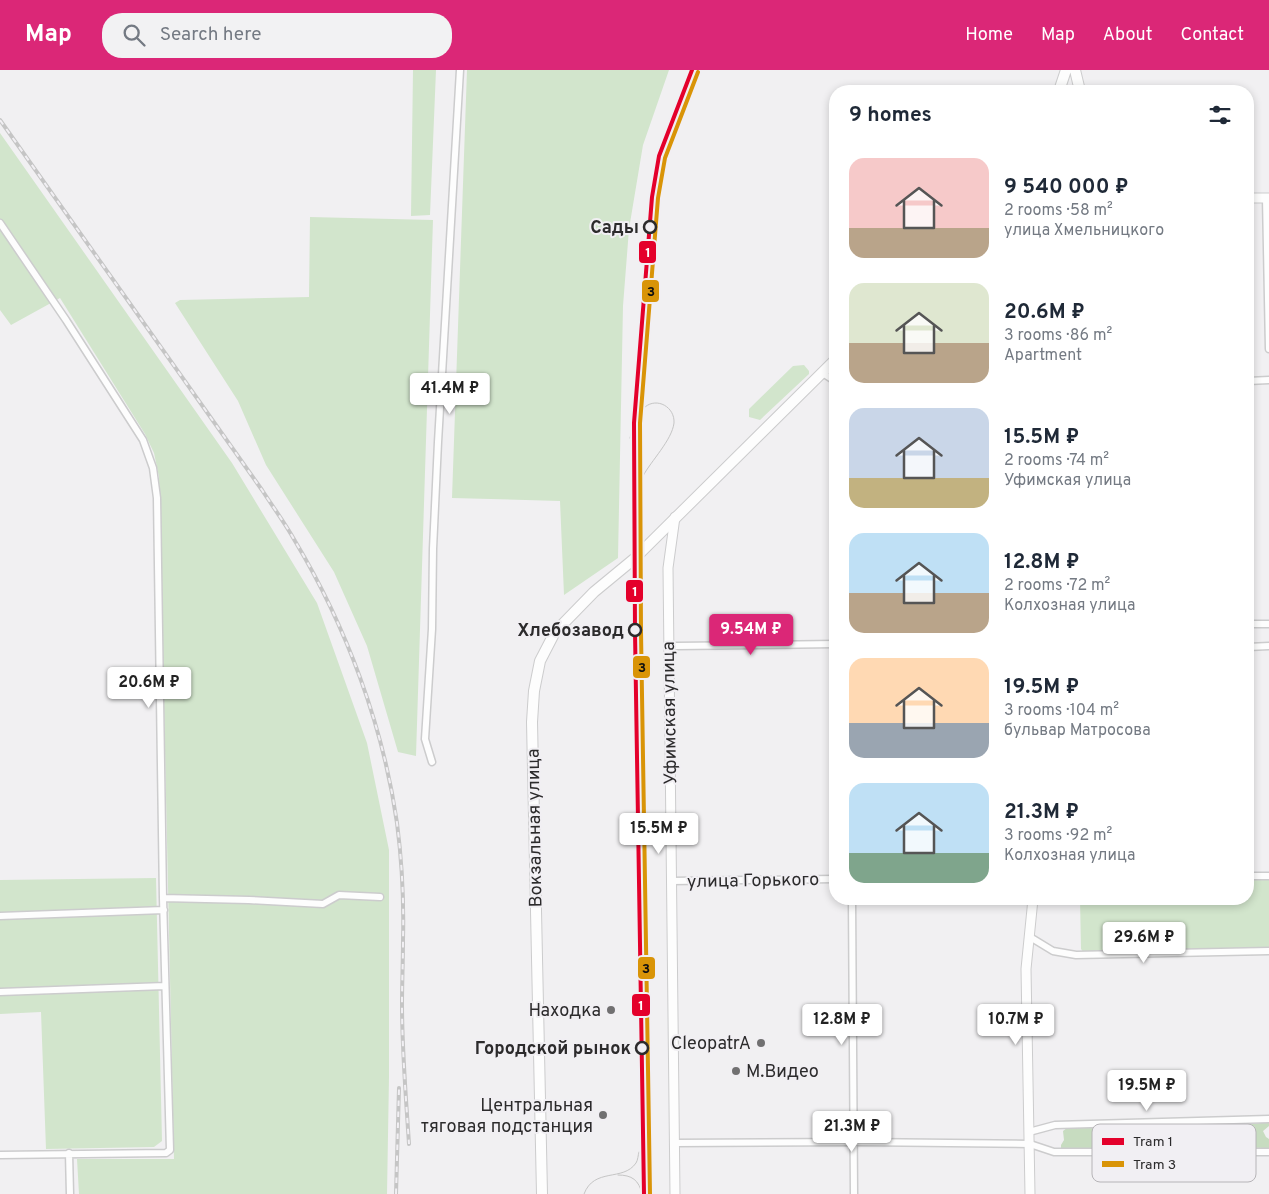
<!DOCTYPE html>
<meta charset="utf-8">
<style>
body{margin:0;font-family:Overpass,sans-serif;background:#f2f2f3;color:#1f2937;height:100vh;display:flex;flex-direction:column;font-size:19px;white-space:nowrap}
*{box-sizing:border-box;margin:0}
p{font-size:16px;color:#747a83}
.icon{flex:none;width:28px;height:28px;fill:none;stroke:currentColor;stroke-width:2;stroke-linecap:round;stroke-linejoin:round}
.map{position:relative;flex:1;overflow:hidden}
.details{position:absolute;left:829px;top:15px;width:425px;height:820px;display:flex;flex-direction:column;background:#fff;border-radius:20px;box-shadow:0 2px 8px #0003}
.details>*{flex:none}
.price{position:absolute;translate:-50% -42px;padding:0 11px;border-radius:5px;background:#fff;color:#222;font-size:16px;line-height:32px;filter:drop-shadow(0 1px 2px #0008)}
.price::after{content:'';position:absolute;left:50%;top:30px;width:15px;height:11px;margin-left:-8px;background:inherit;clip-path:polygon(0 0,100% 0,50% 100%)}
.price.active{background:#db2777;color:#fff}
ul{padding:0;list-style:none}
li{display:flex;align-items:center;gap:15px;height:125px;padding:0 20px}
li span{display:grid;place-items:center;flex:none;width:140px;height:100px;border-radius:15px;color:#555}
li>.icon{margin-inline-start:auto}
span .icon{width:60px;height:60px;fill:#fffc;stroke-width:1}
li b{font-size:21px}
h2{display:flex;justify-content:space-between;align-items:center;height:60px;padding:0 20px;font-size:21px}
header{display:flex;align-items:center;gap:30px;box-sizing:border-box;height:70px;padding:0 25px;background:#db2777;color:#fff}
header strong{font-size:24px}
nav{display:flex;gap:28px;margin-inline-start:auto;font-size:18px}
.search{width:350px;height:45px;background:#f2f2f3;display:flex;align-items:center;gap:12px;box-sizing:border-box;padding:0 18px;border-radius:20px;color:#747a83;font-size:19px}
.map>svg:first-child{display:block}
.green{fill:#d2e5cc}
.forest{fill:#c7dcc0}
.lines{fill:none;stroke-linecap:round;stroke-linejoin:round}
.street-casing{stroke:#cccccd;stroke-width:9}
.secondary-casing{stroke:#cccccd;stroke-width:11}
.primary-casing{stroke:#cccccd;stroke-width:12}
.street{stroke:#fdfdfd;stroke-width:6}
.secondary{stroke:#fdfdfd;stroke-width:9}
.primary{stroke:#fdfdfd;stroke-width:10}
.tram{stroke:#c5c5c5;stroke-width:1}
.rail-casing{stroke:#c5c5c5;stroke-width:4}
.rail{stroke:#f1eff3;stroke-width:2;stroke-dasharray:5.5;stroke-linecap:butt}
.tram-1-casing{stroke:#f1eff3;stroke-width:8}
.tram-2-casing{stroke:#f1eff3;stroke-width:8}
.tram-1{stroke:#e4002b;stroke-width:4}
.tram-2{stroke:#d99407;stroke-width:4}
.stop-dot{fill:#f1eff3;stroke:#2c2b2c;stroke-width:2.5}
.poi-dot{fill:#717071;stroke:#f1eff3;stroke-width:2}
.labels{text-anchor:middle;stroke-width:4;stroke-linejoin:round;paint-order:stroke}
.stop-label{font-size:18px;font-weight:bold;fill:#2c2b2c;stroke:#f1eff3;text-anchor:end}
.street-label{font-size:18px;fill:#2c2b2c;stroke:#f1eff3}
.poi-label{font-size:18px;fill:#2c2b2c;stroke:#f1eff3;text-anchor:end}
.key{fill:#f1eff3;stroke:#b6b4b7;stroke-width:1}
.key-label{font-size:14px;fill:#2c2b2c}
.line-badge{stroke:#f1eff3;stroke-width:2}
.badge-label{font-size:14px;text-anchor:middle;font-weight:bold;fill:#fff}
.pale-badge-label{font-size:14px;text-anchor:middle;font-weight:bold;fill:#111}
</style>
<header>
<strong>Map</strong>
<div class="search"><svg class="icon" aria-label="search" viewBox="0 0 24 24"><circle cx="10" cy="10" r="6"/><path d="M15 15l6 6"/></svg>Search here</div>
<nav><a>Home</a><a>Map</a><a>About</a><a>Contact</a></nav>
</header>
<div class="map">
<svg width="1269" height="1124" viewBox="0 0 1269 1124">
<rect width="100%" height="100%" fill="#f1f0f2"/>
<!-- green -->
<path class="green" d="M413 0H436L430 145 411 146Z
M467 0H669L643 75 629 159 623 236 618 488 564 525 560 431 452 428Z
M0 63 232 393 317 533 367 673 389 780V1007L387 1124H79L77 1089H174L159 407 154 383 145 364 60 228 11 255 0 240Z
M310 147 433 150 416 686 398 682 367 576 334 502 266 395 238 331 175 233 180 230 309 227Z
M804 295 809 301V304L760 350 749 347V339L793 296Z
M156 808 162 1071 154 1077 46 1079 41 942 0 944V810Z
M1248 810H1269V877L1266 878 1084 883 1081 879 1080 829H1248Z"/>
<!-- forest -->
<path class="forest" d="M1269 1052V1056L1263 1061 1266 1067 1269 1069V1078H1265L1191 1077 1183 1073 1179 1063 1170 1060 1167 1056 1190 1053 1236 1056Z
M1137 1056 1144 1057V1062L1136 1067 1135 1076 1131 1080 1109 1078 1084 1080 1061 1078V1075L1064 1070 1063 1061 1067 1058Z"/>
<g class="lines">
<!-- street casing -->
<g class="street-casing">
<path id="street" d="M1266 128 1269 279
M0 153 66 250 143 370 153 398 157 428 163 828 170 1080 166 1083 0 1085
M821 302 835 311
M1248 311 1269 310
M1248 554H1269
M668 575 676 576 835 574
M1248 577 1269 576
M432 692 425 669 432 559 433 479 438 372 460 0
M1248 806H1269
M671 811 835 809
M163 828 249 830 323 834 339 825 380 827
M852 829 854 1124
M0 846 164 840
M1030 867 1053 881 1076 885 1269 881
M0 922 165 916
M1029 1062 1055 1055 1269 1049
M674 1073 858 1072 1030 1074 1054 1082H1269
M69 1083 70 1124"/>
</g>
<!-- secondary casing -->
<g class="secondary-casing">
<path id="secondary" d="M1248 128H1269
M675 447 668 498 675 1124
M1030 1124 1026 899 1033 829"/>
</g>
<!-- primary casing -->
<g class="primary-casing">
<path id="primary" d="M1075 0 1080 21
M1059 21 1066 0
M542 1124 532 652 534 621 540 591 555 562 594 522 634 489 835 290"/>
</g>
<!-- street -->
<use href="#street" class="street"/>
<!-- secondary -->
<use href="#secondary" class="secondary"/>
<!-- primary -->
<use href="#primary" class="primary"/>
<!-- tram -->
<path class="tram" d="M630 368C633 357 636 345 645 337 657 327 675 337 674 353 672 370 651 391 643 406 636 419 635 433 633 447
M618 1105C632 1105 639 1110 642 1124
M584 1124C594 1097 623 1112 636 1093 638 1090 638 1085 639 1082"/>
<!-- rail casing -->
<g class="rail-casing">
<path id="rail" d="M0 50 262 420C273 437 285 453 295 471 346 556 383 655 397 753 402 792 404 831 403 870 403 892 402 913 402 934 402 981 406 1028 409 1074
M396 1124 399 1018"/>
</g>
<!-- rail -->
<use href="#rail" class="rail"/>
<!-- tram-1 casing -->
<g class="tram-1-casing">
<path id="tram-1" d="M644 1124 635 562 634 353 652 127 659 86 692 0"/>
</g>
<!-- tram-2 casing -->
<g class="tram-2-casing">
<path id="tram-2" d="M650 1124 641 562 640 353 658 128 665 88 698 2"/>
</g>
<!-- tram-1 -->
<use href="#tram-1" class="tram-1"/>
<!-- tram-2 -->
<use href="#tram-2" class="tram-2"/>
</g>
<!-- markers -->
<g class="stop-dot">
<circle cx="650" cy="157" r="6"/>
<circle cx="635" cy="560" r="6"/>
<circle cx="642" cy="978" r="6"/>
</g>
<g class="poi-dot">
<circle cx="611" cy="940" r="5"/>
<circle cx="761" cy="973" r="5"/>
<circle cx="736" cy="1001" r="5"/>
<circle cx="603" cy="1045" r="5"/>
</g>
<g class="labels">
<!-- stop labels -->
<g class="stop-label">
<text x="639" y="163">Сады</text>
<text x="624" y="566">Хлебозавод</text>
<text x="631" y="984">Городской рынок</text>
</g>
<!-- street labels -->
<g class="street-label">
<text transform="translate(669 643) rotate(-91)" y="6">Уфимская улица</text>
<text transform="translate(534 758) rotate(-91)" y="6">Вокзальная улица</text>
<text transform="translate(753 810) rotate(-1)" y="6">улица Горького</text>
</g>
<!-- poi labels -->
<g class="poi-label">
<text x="601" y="946">Находка</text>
<text x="751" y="979">CleopatrA</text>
<text x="746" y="1007" text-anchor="start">М.Видео</text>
<text x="593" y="1041">Центральная<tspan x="593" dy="21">тяговая подстанция</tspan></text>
</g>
</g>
<!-- legend -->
<rect x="1092" y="1054" width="164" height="58" rx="8" class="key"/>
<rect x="1102" y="1068" width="22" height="7" fill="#e4002b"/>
<rect x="1102" y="1091" width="22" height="6" fill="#d99407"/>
<g class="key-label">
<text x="1133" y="1076">Tram 1</text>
<text x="1133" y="1099">Tram 3</text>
</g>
<g class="line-badge">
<rect x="638" y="170" width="19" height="24" rx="5" fill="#e4002b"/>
<rect x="641" y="209" width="19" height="24" rx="5" fill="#d99407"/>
<rect x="625" y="509" width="19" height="24" rx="5" fill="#e4002b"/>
<rect x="632" y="585" width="19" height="24" rx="5" fill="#d99407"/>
<rect x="637" y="886" width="19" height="24" rx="5" fill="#d99407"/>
<rect x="631" y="923" width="20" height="24" rx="5" fill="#e4002b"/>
</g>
<g class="badge-label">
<text x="648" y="187">1</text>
<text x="635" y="526">1</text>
<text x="641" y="940">1</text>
</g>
<g class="pale-badge-label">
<text x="651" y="226">3</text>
<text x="642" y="602">3</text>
<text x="646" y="903">3</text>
</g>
</svg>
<b class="price" style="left:450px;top:345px">41.4M ₽</b>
<b class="price active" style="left:751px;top:586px">9.54M ₽</b>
<b class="price" style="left:149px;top:639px">20.6M ₽</b>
<b class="price" style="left:659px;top:785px">15.5M ₽</b>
<b class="price" style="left:1144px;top:894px">29.6M ₽</b>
<b class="price" style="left:842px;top:976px">12.8M ₽</b>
<b class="price" style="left:1016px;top:976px">10.7M ₽</b>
<b class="price" style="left:1147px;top:1042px">19.5M ₽</b>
<b class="price" style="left:852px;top:1083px">21.3M ₽</b>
<section class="details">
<h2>9 homes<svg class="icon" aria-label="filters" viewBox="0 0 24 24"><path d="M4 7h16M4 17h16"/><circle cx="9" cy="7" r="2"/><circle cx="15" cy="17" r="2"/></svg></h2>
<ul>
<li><span style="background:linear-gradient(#f6c9c9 70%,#b9a48a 0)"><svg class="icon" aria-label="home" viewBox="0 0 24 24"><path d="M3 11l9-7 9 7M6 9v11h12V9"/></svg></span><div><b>9 540 000 ₽</b><p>2 rooms · 58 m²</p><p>улица Хмельницкого</p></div></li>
<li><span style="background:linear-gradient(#dfe7d0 60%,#b9a48a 0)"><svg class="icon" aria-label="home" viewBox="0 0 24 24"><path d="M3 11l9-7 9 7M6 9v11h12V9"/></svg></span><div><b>20.6M ₽</b><p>3 rooms · 86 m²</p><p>Apartment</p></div></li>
<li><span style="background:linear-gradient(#c9d6e8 70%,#c2b280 0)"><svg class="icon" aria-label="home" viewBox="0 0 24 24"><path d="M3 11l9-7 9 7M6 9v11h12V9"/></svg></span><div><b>15.5M ₽</b><p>2 rooms · 74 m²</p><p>Уфимская улица</p></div></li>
<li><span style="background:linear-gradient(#bfe0f5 60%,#b9a48a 0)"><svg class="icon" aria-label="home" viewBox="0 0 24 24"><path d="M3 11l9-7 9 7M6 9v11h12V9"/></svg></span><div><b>12.8M ₽</b><p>2 rooms · 72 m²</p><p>Колхозная улица</p></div></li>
<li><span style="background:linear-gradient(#ffd9b3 65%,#9aa5b1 0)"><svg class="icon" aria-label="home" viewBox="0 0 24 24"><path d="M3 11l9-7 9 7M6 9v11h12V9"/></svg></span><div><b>19.5M ₽</b><p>3 rooms · 104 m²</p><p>бульвар Матросова</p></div></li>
<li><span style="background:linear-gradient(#bfe0f5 70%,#7fa58c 0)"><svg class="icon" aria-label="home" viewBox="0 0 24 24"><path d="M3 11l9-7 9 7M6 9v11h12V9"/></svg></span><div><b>21.3M ₽</b><p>3 rooms · 92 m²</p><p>Колхозная улица</p></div></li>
</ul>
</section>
</div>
